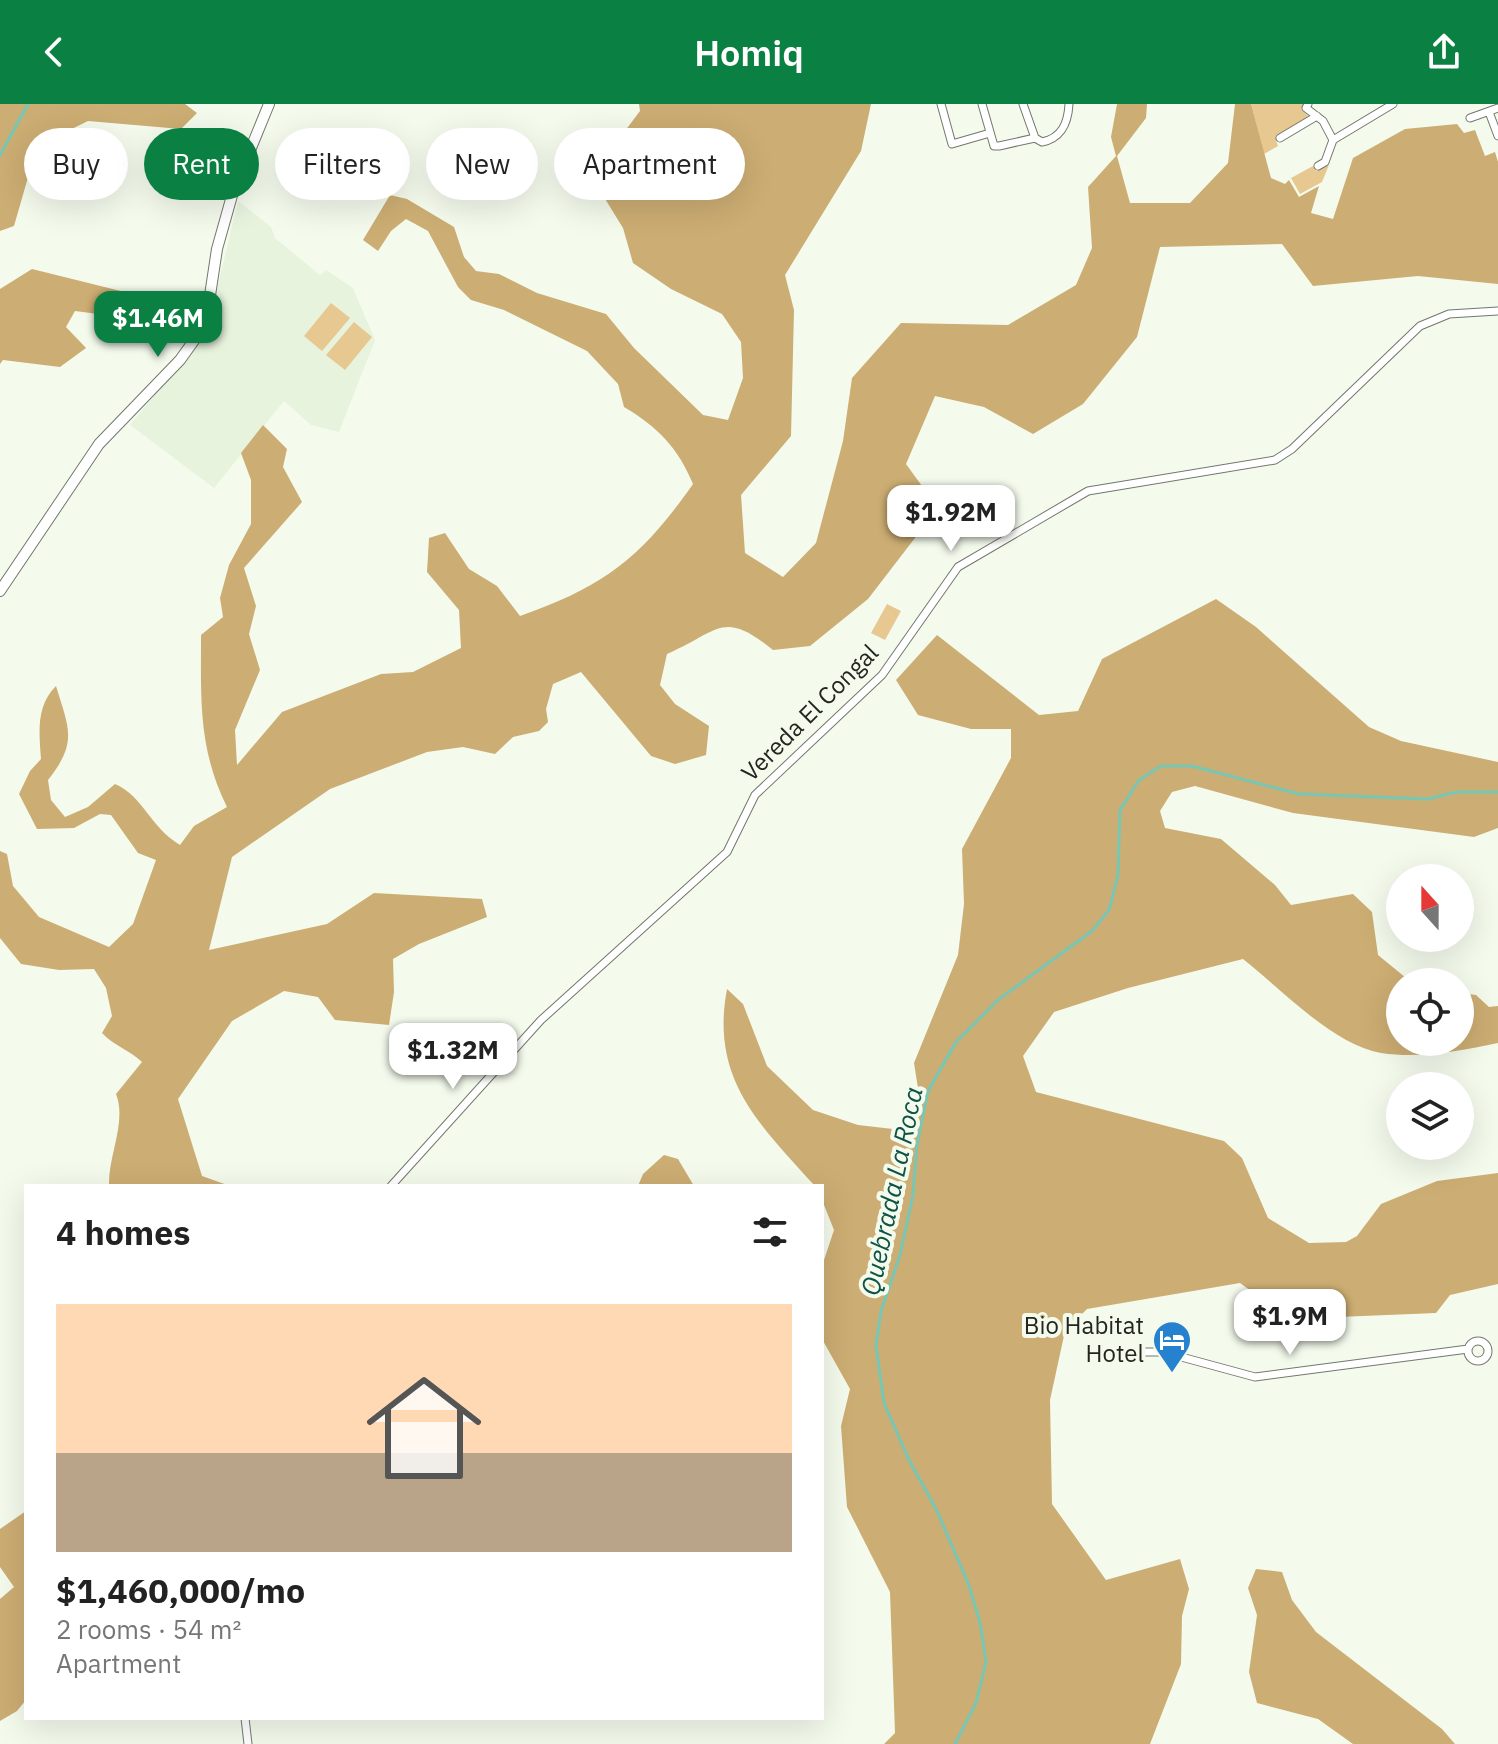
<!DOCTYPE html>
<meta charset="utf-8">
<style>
body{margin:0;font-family:"IBM Plex Sans",sans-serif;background:#f2f2f2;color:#222;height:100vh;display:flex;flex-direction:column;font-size:30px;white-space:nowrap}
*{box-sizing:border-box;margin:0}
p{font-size:26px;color:#767676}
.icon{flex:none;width:44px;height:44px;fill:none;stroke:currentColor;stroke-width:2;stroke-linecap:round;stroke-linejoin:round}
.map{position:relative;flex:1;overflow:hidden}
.drawer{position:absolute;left:24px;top:1080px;width:800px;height:536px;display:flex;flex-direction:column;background:#fff;border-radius:0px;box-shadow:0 8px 32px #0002}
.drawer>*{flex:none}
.top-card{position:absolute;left:24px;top:24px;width:800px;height:72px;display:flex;gap:16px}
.needle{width:52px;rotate:339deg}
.controls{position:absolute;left:1386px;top:760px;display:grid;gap:16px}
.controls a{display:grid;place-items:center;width:88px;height:88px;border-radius:50%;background:#fff;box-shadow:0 8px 32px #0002;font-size:40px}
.price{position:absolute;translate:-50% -68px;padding:0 18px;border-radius:16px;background:#fff;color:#222;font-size:26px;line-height:52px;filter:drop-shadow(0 2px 4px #0008)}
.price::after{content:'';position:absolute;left:50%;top:48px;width:24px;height:18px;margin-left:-12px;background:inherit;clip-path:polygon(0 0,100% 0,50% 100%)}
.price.active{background:#0b8043;color:#fff}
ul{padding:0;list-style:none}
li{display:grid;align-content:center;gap:16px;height:424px;padding:0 32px}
li span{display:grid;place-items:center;height:248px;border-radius:0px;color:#555}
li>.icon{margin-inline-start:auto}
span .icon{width:144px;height:144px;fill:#fffc;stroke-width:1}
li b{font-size:34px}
h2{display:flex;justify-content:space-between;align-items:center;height:96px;padding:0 32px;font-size:34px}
.tag{padding:0 28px;border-radius:36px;background:#fff;box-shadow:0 8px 32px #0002;font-size:28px;line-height:72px}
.tag.active{background:#0b8043;color:#fff}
header{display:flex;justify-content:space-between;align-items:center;height:104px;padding:0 32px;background:#0b8043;color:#fff;font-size:36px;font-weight:600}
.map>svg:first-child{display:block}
.built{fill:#e7f3dd}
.green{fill:#e6c890}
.forest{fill:#ccad73}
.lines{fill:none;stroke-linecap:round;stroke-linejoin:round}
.stream{stroke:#77c7b4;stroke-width:3}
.minor-casing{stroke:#71786b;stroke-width:9}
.secondary-casing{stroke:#71786b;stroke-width:12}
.minor{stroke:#fff;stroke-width:7}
.secondary{stroke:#fff;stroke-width:10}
.labels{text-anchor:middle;stroke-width:8;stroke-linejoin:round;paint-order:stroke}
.street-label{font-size:24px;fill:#232520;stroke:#f4fbed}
.poi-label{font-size:24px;fill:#232520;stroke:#f4fbed;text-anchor:end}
.water-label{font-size:26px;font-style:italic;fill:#0e5347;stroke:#f4fbed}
</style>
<header><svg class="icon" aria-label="back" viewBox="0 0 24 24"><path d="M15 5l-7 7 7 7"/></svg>Homiq<svg class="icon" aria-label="share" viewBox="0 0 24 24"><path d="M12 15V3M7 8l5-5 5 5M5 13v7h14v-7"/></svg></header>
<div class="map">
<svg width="1498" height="1640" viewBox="0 0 1498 1640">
<rect width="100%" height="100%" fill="#f4fbed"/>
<!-- built -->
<path class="built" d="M238 97 271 123 275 134 320 171 326 166 353 184 375 236 339 328 311 321 284 297 214 384 130 321 204 231 220 192 217 185Z"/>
<!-- green -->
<path class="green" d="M1251 0H1304L1301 5 1309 13 1276 36 1278 42 1264 50Z
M1329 61 1322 78 1300 90 1291 74 1313 62 1316 67Z
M331 199 350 214 322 247 304 232Z
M354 218 372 233 345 266 326 251Z
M887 500 901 507 885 536 871 529Z"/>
<!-- forest -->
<path class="forest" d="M0 0H185L197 9 181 25 88 17 37 42 14 122 0 127Z
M639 0H871L861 47 785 171 794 206 791 332 741 391 745 449 783 473 816 439 843 337 852 274 901 219 1008 221 1076 181 1092 144 1088 83 1116 52 1111 33 1117 0H1147L1146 14 1117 52 1130 99H1190L1228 59 1235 0H1251L1271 74 1285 80 1289 76 1299 93 1319 82 1311 109 1333 115 1353 54 1405 25 1457 20 1464 29 1475 26 1485 52 1495 48 1498 58V180L1418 172 1313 182 1282 140 1160 143 1137 233 1083 300 1033 330 984 303 935 292 906 360 938 404 868 495 810 542 773 546C722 505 720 527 667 550L660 581 675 600 709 622 706 651 675 660 651 652 581 568 553 580 546 605 548 618 539 627 513 633 495 650 463 643 427 648 330 685 232 753 209 846 327 820 374 789 482 795 487 813 419 840 393 855 394 888 389 921 335 916 318 893 284 887 232 917 178 995 202 1072 230 1082H109C108 1051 127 1018 116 990L142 958C129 946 113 941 102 929L112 912 106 884 94 865 59 866 21 860 0 834V747L7 750 13 782 39 813 109 843 133 820 156 756 138 749 111 711 100 710 74 724 37 725 19 690 30 667 41 655C39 628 36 602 56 582 69 625 78 638 48 676L51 696 65 713 88 703 115 680C144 693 149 722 180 741L194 722 227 703C198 645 201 594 201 531L223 513 220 494 229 461 251 420V376L241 349 263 321 287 345 283 363 302 398 244 464 256 502 249 530 260 566 235 626 237 661 282 608 381 570 413 568 461 544 459 506 427 468 429 434 445 429 469 465 497 482 520 512C605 482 641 454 693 380 678 344 658 323 624 303L618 280 587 247 504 206 471 196 458 183 428 127 406 115 391 127 378 147 363 136 390 91 407 95 454 123 464 153 476 167 499 170 537 189 606 210 634 244 703 311 728 316 743 274 741 238 722 210 671 185 633 159 623 124 591 72 640 7Z
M32 165 165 198 159 218 75 207 66 223 86 244 60 263 3 256 0 260V185Z
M1216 495 1256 523 1369 623 1401 637 1498 658V724L1474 733 1293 709 1195 682 1172 688 1160 707 1165 724 1221 735 1275 781 1291 801 1353 790 1372 808 1378 851 1411 878H1400V938H1460V889L1476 891 1489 903 1498 902V939C1459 947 1420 955 1381 949 1333 941 1280 884 1243 855L1128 884 1054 908 1023 952 1036 988 1224 1037 1242 1054 1268 1114 1309 1139 1346 1138 1357 1132 1381 1100 1437 1077 1498 1069V1180L1450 1191 1436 1209 1289 1215 1240 1179 1087 1205 1065 1227 1050 1296 1052 1400 1106 1476 1180 1455 1189 1485 1182 1512 1181 1560 1150 1640H884L895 1629 890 1488 847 1403 841 1322 850 1285 822 1235V1162L834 1126 822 1096V1082H815C759 1020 710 975 727 885L743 900 767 962 813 1006 858 1021 893 1025 920 997 914 959 958 851 964 800 962 745 1011 654V625H971L918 611 896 576 937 531 1039 611 1078 607 1102 555Z
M664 1051 678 1055 694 1082H638L643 1070Z
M26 1407V1596L17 1607 0 1617V1495L14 1483 0 1463V1425Z
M1256 1465 1282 1468 1292 1496 1316 1528 1442 1625 1455 1640H1353L1318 1615 1257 1599 1249 1568 1257 1511 1248 1484Z"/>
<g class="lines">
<!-- stream -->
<path class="stream" d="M0 51 28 0
M955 1640 976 1599 986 1558 980 1518 968 1479 937 1407 908 1354 884 1299 876 1242 881 1207 900 1151 913 1091 917 1040 928 987 956 938 999 895 1092 827 1109 806 1118 771 1120 706 1139 676 1161 662H1192L1299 690 1427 695 1457 688H1498"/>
<!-- minor casing -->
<g class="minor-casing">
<path id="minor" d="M941 0 952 40 990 29
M982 0 994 42H999L1035 34 1042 38C1062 34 1068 19 1069 0
M1023 0 1035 34
M1308 0 1306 4 1323 17 1333 36 1325 58 1318 62
M1489 8 1498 32
M1470 14 1498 4
M1280 34 1317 12
M1333 36 1393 0
M391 1082 541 916 727 748 755 691 882 571 958 463 1088 387 1275 356 1292 345 1420 222 1449 210 1498 207
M1468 1247a10 10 0 1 1 20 0a10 10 0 1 1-20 0Z
M1118 1248H1163L1255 1273 1468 1245
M245 1614 248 1640"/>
</g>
<!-- secondary casing -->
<g class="secondary-casing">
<path id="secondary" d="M0 487 99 340 180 256 195 235 209 198 217 145 233 88 269 0"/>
</g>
<!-- minor -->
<use href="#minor" class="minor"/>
<!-- secondary -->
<use href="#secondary" class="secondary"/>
</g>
<!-- icons -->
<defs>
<g id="hotel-pin" transform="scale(2)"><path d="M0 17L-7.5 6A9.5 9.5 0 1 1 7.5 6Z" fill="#2682cf" stroke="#f4fbed"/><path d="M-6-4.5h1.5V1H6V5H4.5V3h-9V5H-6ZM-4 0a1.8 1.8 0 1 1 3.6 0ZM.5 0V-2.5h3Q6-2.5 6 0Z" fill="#fff"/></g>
</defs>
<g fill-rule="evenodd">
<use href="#hotel-pin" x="1172" y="1236"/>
</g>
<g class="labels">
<!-- street labels -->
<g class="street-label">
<text transform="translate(810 609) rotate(-45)" y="8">Vereda El Congal</text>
</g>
<!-- poi labels -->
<g class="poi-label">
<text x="1144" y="1230">Bio Habitat<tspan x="1144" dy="28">Hotel</tspan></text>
</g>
<!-- water labels -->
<g class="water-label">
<text transform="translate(892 1087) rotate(-78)" y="9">Quebrada La Roca</text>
</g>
</g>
</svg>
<div class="controls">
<a><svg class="needle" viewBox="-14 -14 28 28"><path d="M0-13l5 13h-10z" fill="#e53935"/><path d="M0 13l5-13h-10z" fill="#767676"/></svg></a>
<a><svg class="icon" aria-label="locate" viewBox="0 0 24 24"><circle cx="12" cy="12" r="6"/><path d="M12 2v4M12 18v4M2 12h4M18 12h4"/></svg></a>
<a><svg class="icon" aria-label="layers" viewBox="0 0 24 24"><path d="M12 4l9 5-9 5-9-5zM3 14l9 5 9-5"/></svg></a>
</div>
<b class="price active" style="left:158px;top:255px">$1.46M</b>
<b class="price" style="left:951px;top:449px">$1.92M</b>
<b class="price" style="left:453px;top:987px">$1.32M</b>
<b class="price" style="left:1290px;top:1253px">$1.9M</b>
<div class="top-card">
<a class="tag">Buy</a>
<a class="tag active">Rent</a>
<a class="tag">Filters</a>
<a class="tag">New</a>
<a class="tag">Apartment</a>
</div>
<section class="drawer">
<h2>4 homes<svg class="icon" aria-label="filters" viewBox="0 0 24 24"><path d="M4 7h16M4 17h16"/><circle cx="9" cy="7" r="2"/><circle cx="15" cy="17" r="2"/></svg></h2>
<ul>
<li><span style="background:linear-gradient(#ffd9b3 60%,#b9a48a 0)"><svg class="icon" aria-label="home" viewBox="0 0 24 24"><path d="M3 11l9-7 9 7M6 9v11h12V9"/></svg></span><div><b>$1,460,000/mo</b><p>2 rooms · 54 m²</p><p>Apartment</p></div></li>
</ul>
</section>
</div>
